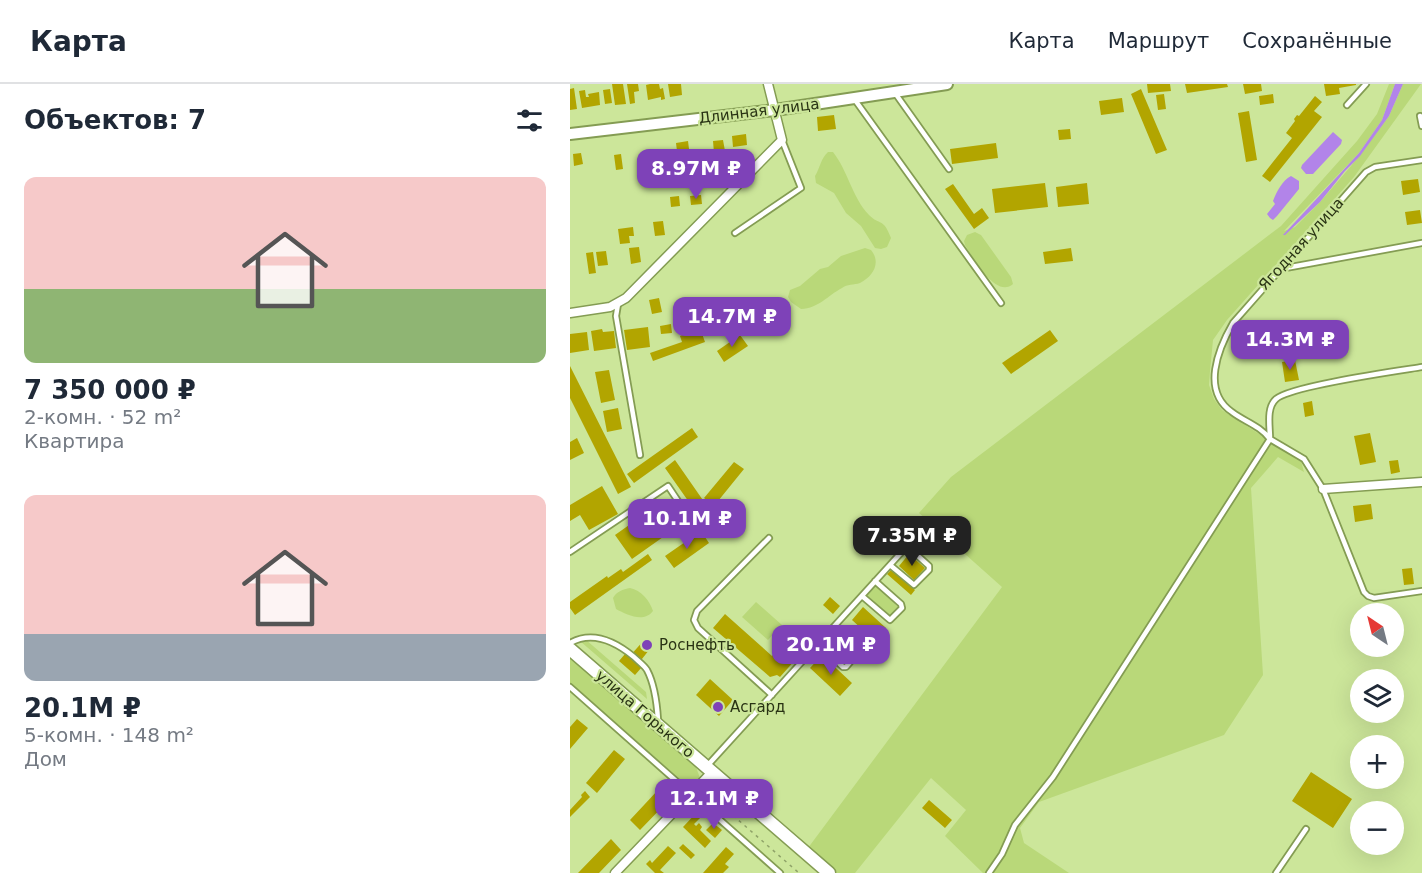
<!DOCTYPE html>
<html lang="ru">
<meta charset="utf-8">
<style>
body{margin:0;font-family:"DejaVu Sans",sans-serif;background:#f2f2f3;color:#1f2937;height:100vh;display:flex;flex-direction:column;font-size:22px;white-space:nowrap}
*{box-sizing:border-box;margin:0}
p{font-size:20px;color:#747a83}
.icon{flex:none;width:33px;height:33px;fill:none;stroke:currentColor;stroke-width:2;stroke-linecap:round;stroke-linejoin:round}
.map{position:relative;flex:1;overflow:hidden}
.drawer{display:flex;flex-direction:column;background:#fff;width:570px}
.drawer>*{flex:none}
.needle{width:39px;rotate:325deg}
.tools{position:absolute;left:780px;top:519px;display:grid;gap:12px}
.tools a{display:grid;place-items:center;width:54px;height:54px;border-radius:50%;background:#fff;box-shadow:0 6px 24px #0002;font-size:30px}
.price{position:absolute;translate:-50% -51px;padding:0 14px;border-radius:12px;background:#7e42b8;color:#fff;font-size:20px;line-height:39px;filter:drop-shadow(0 2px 3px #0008)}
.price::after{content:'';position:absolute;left:50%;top:36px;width:18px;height:14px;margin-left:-9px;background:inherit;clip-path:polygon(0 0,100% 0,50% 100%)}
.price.current{background:#222;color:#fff}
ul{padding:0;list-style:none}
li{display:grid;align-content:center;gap:12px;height:318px;padding:0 24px}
li span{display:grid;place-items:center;height:186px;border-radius:12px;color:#555}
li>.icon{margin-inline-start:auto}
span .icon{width:108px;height:108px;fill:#fffc;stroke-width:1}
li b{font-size:26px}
h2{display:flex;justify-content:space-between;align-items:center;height:72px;padding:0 24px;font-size:26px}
header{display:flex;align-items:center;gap:36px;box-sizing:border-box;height:84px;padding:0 30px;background:#fff;border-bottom:2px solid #e0e1e3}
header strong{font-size:28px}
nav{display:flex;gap:33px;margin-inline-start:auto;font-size:21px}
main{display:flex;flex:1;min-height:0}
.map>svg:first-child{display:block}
.green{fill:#b9d879}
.water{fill:#b284e9}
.building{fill:#b2a500}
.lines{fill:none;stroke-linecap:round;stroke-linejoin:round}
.service-casing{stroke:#849c53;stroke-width:8}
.minor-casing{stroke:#849c53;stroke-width:11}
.tertiary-casing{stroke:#849c53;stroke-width:14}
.secondary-casing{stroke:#849c53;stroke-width:15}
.path{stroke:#8fa368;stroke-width:1.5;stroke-dasharray:3 4.5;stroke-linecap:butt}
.service{stroke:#fff;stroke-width:4.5}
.minor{stroke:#fff;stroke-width:8}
.tertiary{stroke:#fff;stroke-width:10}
.secondary{stroke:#fff;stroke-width:12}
.poi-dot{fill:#7e42b8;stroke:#cce69a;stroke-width:2}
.labels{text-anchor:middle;stroke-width:4.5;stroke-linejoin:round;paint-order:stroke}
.street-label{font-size:15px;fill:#293314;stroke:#cce69a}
.poi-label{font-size:15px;fill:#293314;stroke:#cce69a;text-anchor:start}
</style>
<header>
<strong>Карта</strong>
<nav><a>Карта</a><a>Маршрут</a><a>Сохранённые</a></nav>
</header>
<main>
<section class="drawer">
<h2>Объектов: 7<svg class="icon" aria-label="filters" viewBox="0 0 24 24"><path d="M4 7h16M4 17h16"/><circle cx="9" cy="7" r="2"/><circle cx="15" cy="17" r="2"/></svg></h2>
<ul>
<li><span style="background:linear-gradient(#f6c9c9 60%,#8fb573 0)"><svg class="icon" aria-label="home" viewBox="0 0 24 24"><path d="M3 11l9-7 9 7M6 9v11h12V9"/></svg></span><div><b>7 350 000 ₽</b><p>2-комн. · 52 m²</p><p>Квартира</p></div></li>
<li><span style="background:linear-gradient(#f6c9c9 75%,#9aa5b1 0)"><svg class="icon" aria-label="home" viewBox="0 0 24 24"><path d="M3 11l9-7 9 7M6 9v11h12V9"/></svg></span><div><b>20.1M ₽</b><p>5-комн. · 148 m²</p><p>Дом</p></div></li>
</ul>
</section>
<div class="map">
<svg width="852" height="789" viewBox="0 0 852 789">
<rect width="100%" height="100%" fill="#cce69a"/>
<!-- green -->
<path class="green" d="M819 0H825L812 36 789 69 714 147 725 143 750 118 781 82 819 32 833 0H851L784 93 657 236 643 256 640 287 639 301 644 315 652 326 731 377 734 388 708 373 681 404 693 591 654 651 469 718 450 744 454 759 499 789H413L375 752 396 726 361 694 285 789H267L238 764 432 503 349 429 381 393 711 142 787 57 807 30Z
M258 68H263C278 87 282 113 299 131 310 142 313 133 321 154L317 163 311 165 305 164 291 142 276 129 264 109 246 99 245 92C250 84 251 74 258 68Z
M405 148 411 151 441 193 443 200C426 215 403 174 395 161L394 157 397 151Z
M295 164 301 166C311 178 304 192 290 199 284 201 277 200 272 204 257 212 249 224 231 225L221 218 218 213 220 206 230 202 250 185 258 183 271 172Z
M306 502 328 523 320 532 297 511Z
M60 504C71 506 80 517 83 527 74 539 57 531 46 525L43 514C46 508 53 505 60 504Z
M186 518 212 541 198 556 172 533Z
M15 555 76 608 77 615 10 557Z
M0 572 126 683 130 694 124 702H118L0 599Z"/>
<!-- water -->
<path class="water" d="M825 0H833L819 32 790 72 775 87 750 118 715 151H713L789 69 812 36Z
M763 48 772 56 771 60 743 90H736L731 84 732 81Z
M721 92 729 97V105L707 132 703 136 700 134 697 130 705 120 703 117C707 107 712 97 721 92Z"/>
<!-- building -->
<path class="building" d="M42 0H53L56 20 45 21Z
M57 0H68L69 7 64 8 65 19 60 20Z
M80 0H89L90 5 93 4 95 15 91 16V13L78 16 76 1Z
M98 0H111L112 11 100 13Z
M577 0H600L601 7 578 9Z
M615 0H657L658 3 617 9Z
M673 0H691L692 7 675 10Z
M754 0H786V1L769 4 770 10 756 12Z
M4 4 7 25 0 26V5Z
M40 5 42 19 35 20 33 6Z
M571 5 597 66 586 70 561 10Z
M15 6 16 13H19L18 10 29 8 30 21 12 24 9 7Z
M594 10 596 25 588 26 586 11Z
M703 10 704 19 690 21 689 12Z
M745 12 752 18 744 27 752 33 700 98 692 92 722 54 716 49 725 37 724 35 727 31 729 32Z
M552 14 554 28 531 31 529 17Z
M679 27 687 76 676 78 668 29Z
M264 31 266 45 248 47 247 33Z
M500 45 501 55 489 56 488 46Z
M176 50 177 61 163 63 162 52Z
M153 56 155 67 144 69 143 57Z
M118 57 121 81H127L126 76 133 75 134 88 110 91 106 59Z
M426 59 428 74 382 80 380 65Z
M11 69 13 80 4 82 3 70Z
M51 70 53 85 46 86 44 71Z
M150 85 152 100 143 101 141 86Z
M76 87 78 101 72 102 70 88Z
M848 95 850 108 833 111 831 97Z
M475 99 478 123 425 129 422 105Z
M517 99 519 120 488 123 486 103Z
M383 100 404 130 412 124 419 134 404 145 375 105Z
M131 111 132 120 121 121 120 112Z
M109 112 110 122 101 123 100 113Z
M850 126 852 139 837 141 835 128Z
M93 137 95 151 85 152 83 138Z
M63 143 64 152H59L60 159 50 160 48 145Z
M69 163 71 178 61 180 59 164Z
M501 164 503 177 475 180 473 168Z
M36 167 38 181 28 182 26 168Z
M23 168 26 189 19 190 16 169Z
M89 214 92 228 82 230 79 216Z
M101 240 102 249 91 250 90 242Z
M78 243 80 263 57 266 54 246Z
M130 244 135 258 83 277 80 269 112 258 110 252Z
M32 245 33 248 44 247 46 264 24 267 21 247Z
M480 246 488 257 441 290 432 279Z
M17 248 19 266 0 269V250Z
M170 251 178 262 154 278 147 267Z
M725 276 729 296 715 298 712 278Z
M0 282 61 403 48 410 0 314Z
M39 286 45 316 31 319 25 288Z
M742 317 744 331 735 333 733 319Z
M48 324 52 345 37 348 33 327Z
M122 344 128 353 64 399 57 390Z
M800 349 806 378 790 381 784 352Z
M7 354 14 369 0 376V358Z
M105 376 137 422 62 475 45 451 93 417 104 433 121 421 95 384Z
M828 376 830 388 821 390 819 377Z
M164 378 174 385 144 422 134 414Z
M32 402 48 430 19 446 10 431 0 437V421Z
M801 420 803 435 785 438 783 422Z
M131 447 139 459 104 484 95 472Z
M78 470 82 476 5 531 0 524V518L37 492 38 494 51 485 53 488Z
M339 470 355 484 344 496 329 482Z
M842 484 844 500 834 501 832 485Z
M322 485 345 506 341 511 317 490Z
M260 513 270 522 263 530 253 521Z
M293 523 316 544 305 557 282 536Z
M155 530 202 572 219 553 234 566 210 593 207 591 200 593 143 544Z
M75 555 83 561 68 580 72 583 65 591 49 577 55 570 59 573Z
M252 571 282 599 270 612 240 584Z
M140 595 163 616 149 632 126 611Z
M7 635 18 644 0 665V643Z
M44 666 55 675 27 709 16 699Z
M741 688 782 715 763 744 722 717Z
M88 706 99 716 70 746 60 736Z
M15 707 20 713 0 733V726L12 713 11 711Z
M359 716 382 736 375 744 352 724Z
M129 726 134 730 124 740 126 742 129 739 132 743 130 746 141 757 135 764 113 743Z
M143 739 152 746 145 754 136 746Z
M41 755 51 766 29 789H8Z
M113 760 125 771 121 775 109 764Z
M98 762 106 769 90 786 94 789H85L76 780 80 776 82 779Z
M156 763 164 770 155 780 159 783 153 789H133Z"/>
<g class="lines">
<!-- service casing -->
<g class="service-casing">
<path id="service" d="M325 9 379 85
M285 16 431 219
M777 21 796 0
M850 32 852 42
M165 149 231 104 212 56
M710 185 852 159
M48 220 46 232 70 371
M852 283C827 287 720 302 706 315 696 324 700 342 700 355L734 375 753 405 794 508 798 512 804 514 852 507
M199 454 127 527 124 536 128 544 202 611
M0 468 98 402 108 417
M320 481 344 501 359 486V482L337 462
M292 512 320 536 332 524 331 520 305 497
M0 559C23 546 46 558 64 573 68 577 74 581 77 586 85 601 87 620 88 636
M248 560 273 583H276L287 570 261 546
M0 603 210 789
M138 681 349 449
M419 789 432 770 445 741 483 693 700 355C689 341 675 338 662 328 631 307 648 265 663 239L796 88 805 83 852 76
M706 789 736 745"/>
</g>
<!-- minor casing -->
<g class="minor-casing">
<path id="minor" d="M0 229 40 223 56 214 212 56 198 0
M753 405 852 398
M45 789 142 688"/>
</g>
<!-- tertiary casing -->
<g class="tertiary-casing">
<path id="tertiary" d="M0 50 205 26 377 0"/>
</g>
<!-- secondary casing -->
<g class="secondary-casing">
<path id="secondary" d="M0 565 259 789"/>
</g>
<!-- path -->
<path class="path" d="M135 707 229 789"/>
<!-- service -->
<use href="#service" class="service"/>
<!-- minor -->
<use href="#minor" class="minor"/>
<!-- tertiary -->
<use href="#tertiary" class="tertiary"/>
<!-- secondary -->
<use href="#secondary" class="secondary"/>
</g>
<!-- markers -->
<g class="poi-dot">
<circle cx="77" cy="561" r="6"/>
<circle cx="148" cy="623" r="6"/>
</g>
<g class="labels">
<!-- street labels -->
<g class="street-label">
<text transform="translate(189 27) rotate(-7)" y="5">Длинная улица</text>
<text transform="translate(731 160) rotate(-48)" y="5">Ягодная улица</text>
<text transform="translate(75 630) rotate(41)" y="5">улица Горького</text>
</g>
<!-- poi labels -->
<g class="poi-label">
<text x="89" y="566">Роснефть</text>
<text x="160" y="628">Асгард</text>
</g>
</g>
</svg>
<div class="tools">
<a><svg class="needle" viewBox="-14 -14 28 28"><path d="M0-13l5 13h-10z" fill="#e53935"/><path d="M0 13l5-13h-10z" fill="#747a83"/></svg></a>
<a><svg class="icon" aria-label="layers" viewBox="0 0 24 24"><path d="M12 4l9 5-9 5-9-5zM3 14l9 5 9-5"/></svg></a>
<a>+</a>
<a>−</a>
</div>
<b class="price" style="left:126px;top:116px">8.97M ₽</b>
<b class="price" style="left:162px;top:264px">14.7M ₽</b>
<b class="price" style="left:720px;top:287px">14.3M ₽</b>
<b class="price" style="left:117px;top:466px">10.1M ₽</b>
<b class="price current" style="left:342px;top:483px">7.35M ₽</b>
<b class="price" style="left:261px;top:592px">20.1M ₽</b>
<b class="price" style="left:144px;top:746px">12.1M ₽</b>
</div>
</main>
